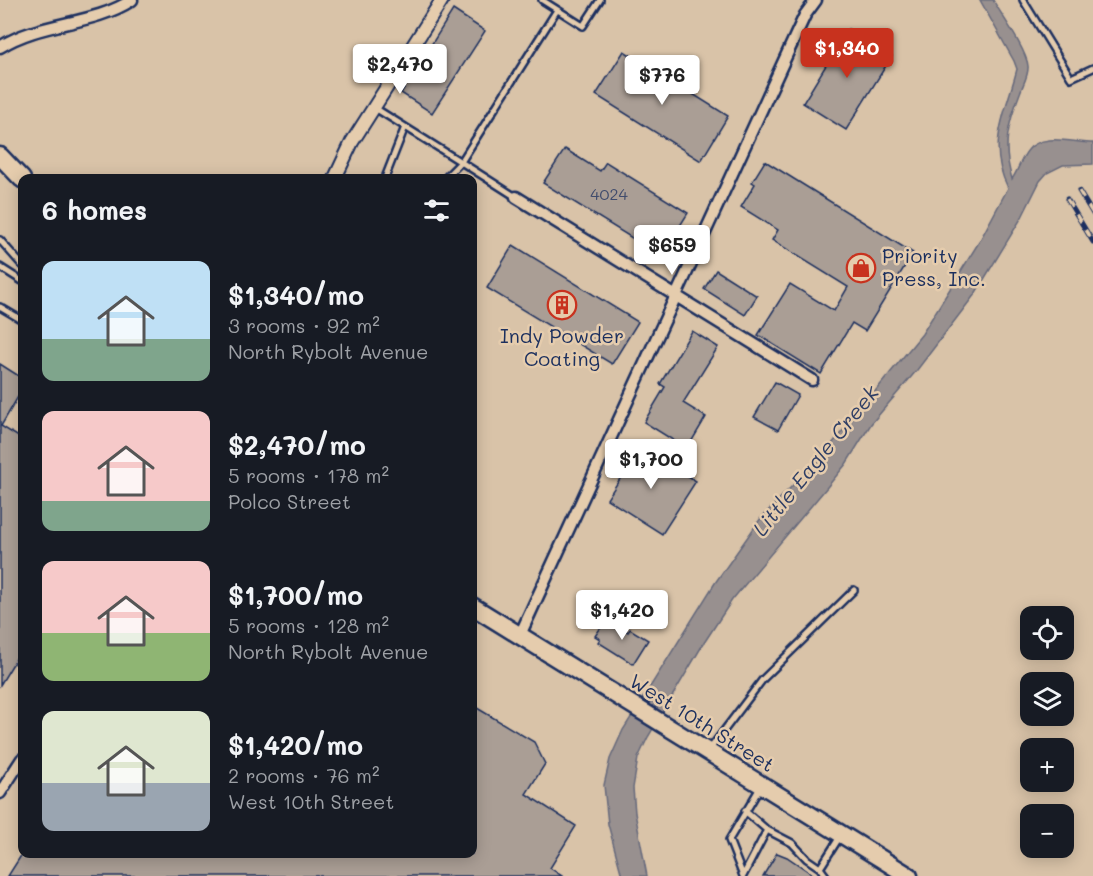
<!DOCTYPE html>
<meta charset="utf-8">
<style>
body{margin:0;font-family:Mali,sans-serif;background:#242831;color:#f1f3f6;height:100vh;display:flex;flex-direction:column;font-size:22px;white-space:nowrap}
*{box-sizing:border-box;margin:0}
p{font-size:20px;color:#9ea1a6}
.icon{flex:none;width:33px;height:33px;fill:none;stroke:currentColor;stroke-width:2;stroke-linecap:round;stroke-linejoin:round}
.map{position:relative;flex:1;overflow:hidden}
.side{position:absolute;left:18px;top:174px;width:459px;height:684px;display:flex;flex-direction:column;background:#171b24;border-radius:12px;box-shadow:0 3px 15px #0003}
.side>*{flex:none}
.buttons{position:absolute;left:1020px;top:606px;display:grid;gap:12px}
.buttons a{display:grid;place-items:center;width:54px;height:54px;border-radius:12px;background:#171b24;box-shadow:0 3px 15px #0003;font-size:30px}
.price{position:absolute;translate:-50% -51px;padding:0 14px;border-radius:6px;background:#fff;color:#222;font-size:20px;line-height:39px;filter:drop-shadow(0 2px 3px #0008)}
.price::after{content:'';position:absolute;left:50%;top:36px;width:18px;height:14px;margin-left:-9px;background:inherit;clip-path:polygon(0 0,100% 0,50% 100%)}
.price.active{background:#c8321e;color:#fff}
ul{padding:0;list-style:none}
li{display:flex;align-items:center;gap:18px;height:150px;padding:0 24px}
li span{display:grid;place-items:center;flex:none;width:168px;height:120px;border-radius:12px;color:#555}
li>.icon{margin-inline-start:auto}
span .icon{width:72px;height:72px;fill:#fffc;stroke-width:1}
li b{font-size:26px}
h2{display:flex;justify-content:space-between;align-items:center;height:72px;padding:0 24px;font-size:26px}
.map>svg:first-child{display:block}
.water{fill:#98908f;stroke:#66697b;stroke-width:1.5}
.building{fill:#aa9e95;stroke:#1b2f5e;stroke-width:1.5}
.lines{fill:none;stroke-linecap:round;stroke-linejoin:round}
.service-casing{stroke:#1b2f5e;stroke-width:10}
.minor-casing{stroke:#1b2f5e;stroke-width:15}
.tertiary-casing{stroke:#1b2f5e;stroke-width:16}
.primary-casing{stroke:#1b2f5e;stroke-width:21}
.service{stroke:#e5ccad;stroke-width:5}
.minor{stroke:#e5ccad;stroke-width:10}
.tertiary{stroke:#e5ccad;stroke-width:12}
.primary{stroke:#e5ccad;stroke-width:16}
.rail-casing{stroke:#1b2f5e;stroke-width:5}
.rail{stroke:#e5ccad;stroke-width:3;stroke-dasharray:9;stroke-linecap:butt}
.labels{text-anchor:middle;stroke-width:5;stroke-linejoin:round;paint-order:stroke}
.number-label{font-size:16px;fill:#3f4b6c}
.poi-label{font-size:20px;fill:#1b2f5e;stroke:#e5ccad;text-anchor:start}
.street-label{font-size:20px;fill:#1b2f5e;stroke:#e5ccad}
.water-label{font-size:21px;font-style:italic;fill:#2e3e65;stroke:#e5ccad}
</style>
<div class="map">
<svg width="1093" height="876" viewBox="0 0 1093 876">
<rect width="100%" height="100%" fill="#d9c3a8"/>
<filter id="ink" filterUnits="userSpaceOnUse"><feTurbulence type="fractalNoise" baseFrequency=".0167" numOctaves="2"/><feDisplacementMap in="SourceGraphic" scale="12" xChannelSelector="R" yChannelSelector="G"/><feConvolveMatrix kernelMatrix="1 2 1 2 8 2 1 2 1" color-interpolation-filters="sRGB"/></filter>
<g filter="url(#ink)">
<!-- water -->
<path class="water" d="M980 0H993C1001 14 1027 51 1028 66 1029 75 1023 84 1020 93 1008 124 1002 146 1012 179 1018 171 1021 158 1028 150 1042 132 1074 143 1093 143V164L1063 165 1047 173 1040 181 1022 217 975 294 917 370 871 424 846 464 828 486 732 600 702 646 648 737 638 758 633 788 635 813 647 876H622L608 824 604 785 610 759 623 730 715 583 761 518 827 450 922 334 979 242 1008 188C986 144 1006 113 1017 69L1014 61Z"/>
<!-- building -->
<path class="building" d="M453 10 485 31 432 113 401 93Z
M848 29 892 56 846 130 803 103Z
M624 51 728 116 701 161 596 95Z
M565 149 600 171 606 162 688 213 661 256 543 183Z
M765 161 913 253 865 331 852 323 821 374 758 335 790 284 834 311 848 287 772 240 778 230 741 207 755 184 752 182Z
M513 245 638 322 612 364 487 288Z
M716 270 757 296 745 315 704 289Z
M692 331 718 347 683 403 706 417 687 449 644 422 665 387 660 384Z
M0 364 22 378V390L1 426 22 439V649L0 685Z
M775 382 798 395 778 430 754 417Z
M641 446 696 481 662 534 607 499Z
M611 622 628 632 630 629 648 640 633 664 598 642 600 639 595 636 604 623 608 626Z
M472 705 534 742 545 764 526 794 576 826 550 868 562 876H8L22 854H472Z
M777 853 787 857 815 876H763Z"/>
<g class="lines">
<!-- service casing -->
<g class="service-casing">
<path id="service" d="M542 0 583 26 600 0
M1023 0 1071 78 1093 68
M375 108 461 162 445 178
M385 178 405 127
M516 197 461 162 557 10
M0 240 22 265
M0 267 22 281
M0 307 22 320
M710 749 763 679 854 590
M745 811 767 830 792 843 807 859 820 868 841 835
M820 868 826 876
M743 876 729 840 761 786
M743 876 767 830"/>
</g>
<!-- minor casing -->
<g class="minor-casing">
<path id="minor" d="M0 47C41 21 92 26 132 0
M516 197 812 380
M520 635 805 15 816 0
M0 793 22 759"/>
</g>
<!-- tertiary casing -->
<g class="tertiary-casing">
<path id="tertiary" d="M335 178 352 142 442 0"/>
</g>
<!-- primary casing -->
<g class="primary-casing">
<path id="primary" d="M0 156 22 179
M472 606 909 876"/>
</g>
<!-- service -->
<use href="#service" class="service"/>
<!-- minor -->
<use href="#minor" class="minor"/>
<!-- tertiary -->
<use href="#tertiary" class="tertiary"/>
<!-- primary -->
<use href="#primary" class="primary"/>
<!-- rail casing -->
<g class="rail-casing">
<path id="rail" d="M1079 191 1093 214
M1067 199 1093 242"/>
</g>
<!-- rail -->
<use href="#rail" class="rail"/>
</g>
</g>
<!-- icons -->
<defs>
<g id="shop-ring" transform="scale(1.5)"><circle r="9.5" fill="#e5ccad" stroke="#c8321e" stroke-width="1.5"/><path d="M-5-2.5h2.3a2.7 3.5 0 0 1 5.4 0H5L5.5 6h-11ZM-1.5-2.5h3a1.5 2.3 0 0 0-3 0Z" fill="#c8321e"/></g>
<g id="building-ring" transform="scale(1.5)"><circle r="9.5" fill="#e5ccad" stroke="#c8321e" stroke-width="1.5"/><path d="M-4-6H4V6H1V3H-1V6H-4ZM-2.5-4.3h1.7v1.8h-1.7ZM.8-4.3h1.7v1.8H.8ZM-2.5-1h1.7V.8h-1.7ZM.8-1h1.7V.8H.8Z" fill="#c8321e"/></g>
</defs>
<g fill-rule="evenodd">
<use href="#shop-ring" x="861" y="268"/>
<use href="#building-ring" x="562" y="305"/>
</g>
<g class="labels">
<!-- number labels -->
<g class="number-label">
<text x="609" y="200">4024</text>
</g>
<!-- poi labels -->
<g class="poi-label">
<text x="882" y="263">Priority<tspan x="882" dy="23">Press, Inc.</tspan></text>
<text x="562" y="343" text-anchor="middle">Indy Powder<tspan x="562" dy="23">Coating</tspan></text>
</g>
<!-- street labels -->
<g class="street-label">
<text transform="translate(702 723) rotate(32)" y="7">West 10th Street</text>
</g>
<!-- water labels -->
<g class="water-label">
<text transform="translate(816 461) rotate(-51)" y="7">Little Eagle Creek</text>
</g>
</g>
</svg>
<div class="buttons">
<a><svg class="icon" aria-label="locate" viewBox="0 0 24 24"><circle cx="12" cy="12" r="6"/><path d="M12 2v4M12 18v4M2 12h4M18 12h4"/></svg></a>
<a><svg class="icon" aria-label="layers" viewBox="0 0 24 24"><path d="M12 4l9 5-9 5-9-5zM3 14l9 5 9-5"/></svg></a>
<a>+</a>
<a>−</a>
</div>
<b class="price active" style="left:847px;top:79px">$1,340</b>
<b class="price" style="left:400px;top:95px">$2,470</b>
<b class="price" style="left:662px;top:106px">$776</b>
<b class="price" style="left:672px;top:276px">$659</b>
<b class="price" style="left:651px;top:490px">$1,700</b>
<b class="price" style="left:622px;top:641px">$1,420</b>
<section class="side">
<h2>6 homes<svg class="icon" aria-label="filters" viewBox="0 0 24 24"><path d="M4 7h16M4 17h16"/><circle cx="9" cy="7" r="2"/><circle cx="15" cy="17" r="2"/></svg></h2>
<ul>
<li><span style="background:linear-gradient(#bfe0f5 65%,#7fa58c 0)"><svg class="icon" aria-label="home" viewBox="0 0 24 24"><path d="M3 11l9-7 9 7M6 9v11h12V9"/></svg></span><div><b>$1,340/mo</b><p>3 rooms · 92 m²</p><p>North Rybolt Avenue</p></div></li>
<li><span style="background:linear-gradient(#f6c9c9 75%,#7fa58c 0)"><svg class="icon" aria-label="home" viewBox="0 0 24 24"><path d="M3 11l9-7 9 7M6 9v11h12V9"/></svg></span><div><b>$2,470/mo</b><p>5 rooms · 178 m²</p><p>Polco Street</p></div></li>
<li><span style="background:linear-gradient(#f6c9c9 60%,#8fb573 0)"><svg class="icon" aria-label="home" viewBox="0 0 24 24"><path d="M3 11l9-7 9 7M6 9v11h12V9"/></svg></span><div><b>$1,700/mo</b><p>5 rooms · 128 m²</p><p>North Rybolt Avenue</p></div></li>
<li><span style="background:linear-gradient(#dfe7d0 60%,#9aa5b1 0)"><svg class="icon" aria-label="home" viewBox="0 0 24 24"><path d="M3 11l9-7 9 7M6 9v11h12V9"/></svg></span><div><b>$1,420/mo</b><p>2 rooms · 76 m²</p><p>West 10th Street</p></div></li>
</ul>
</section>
</div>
